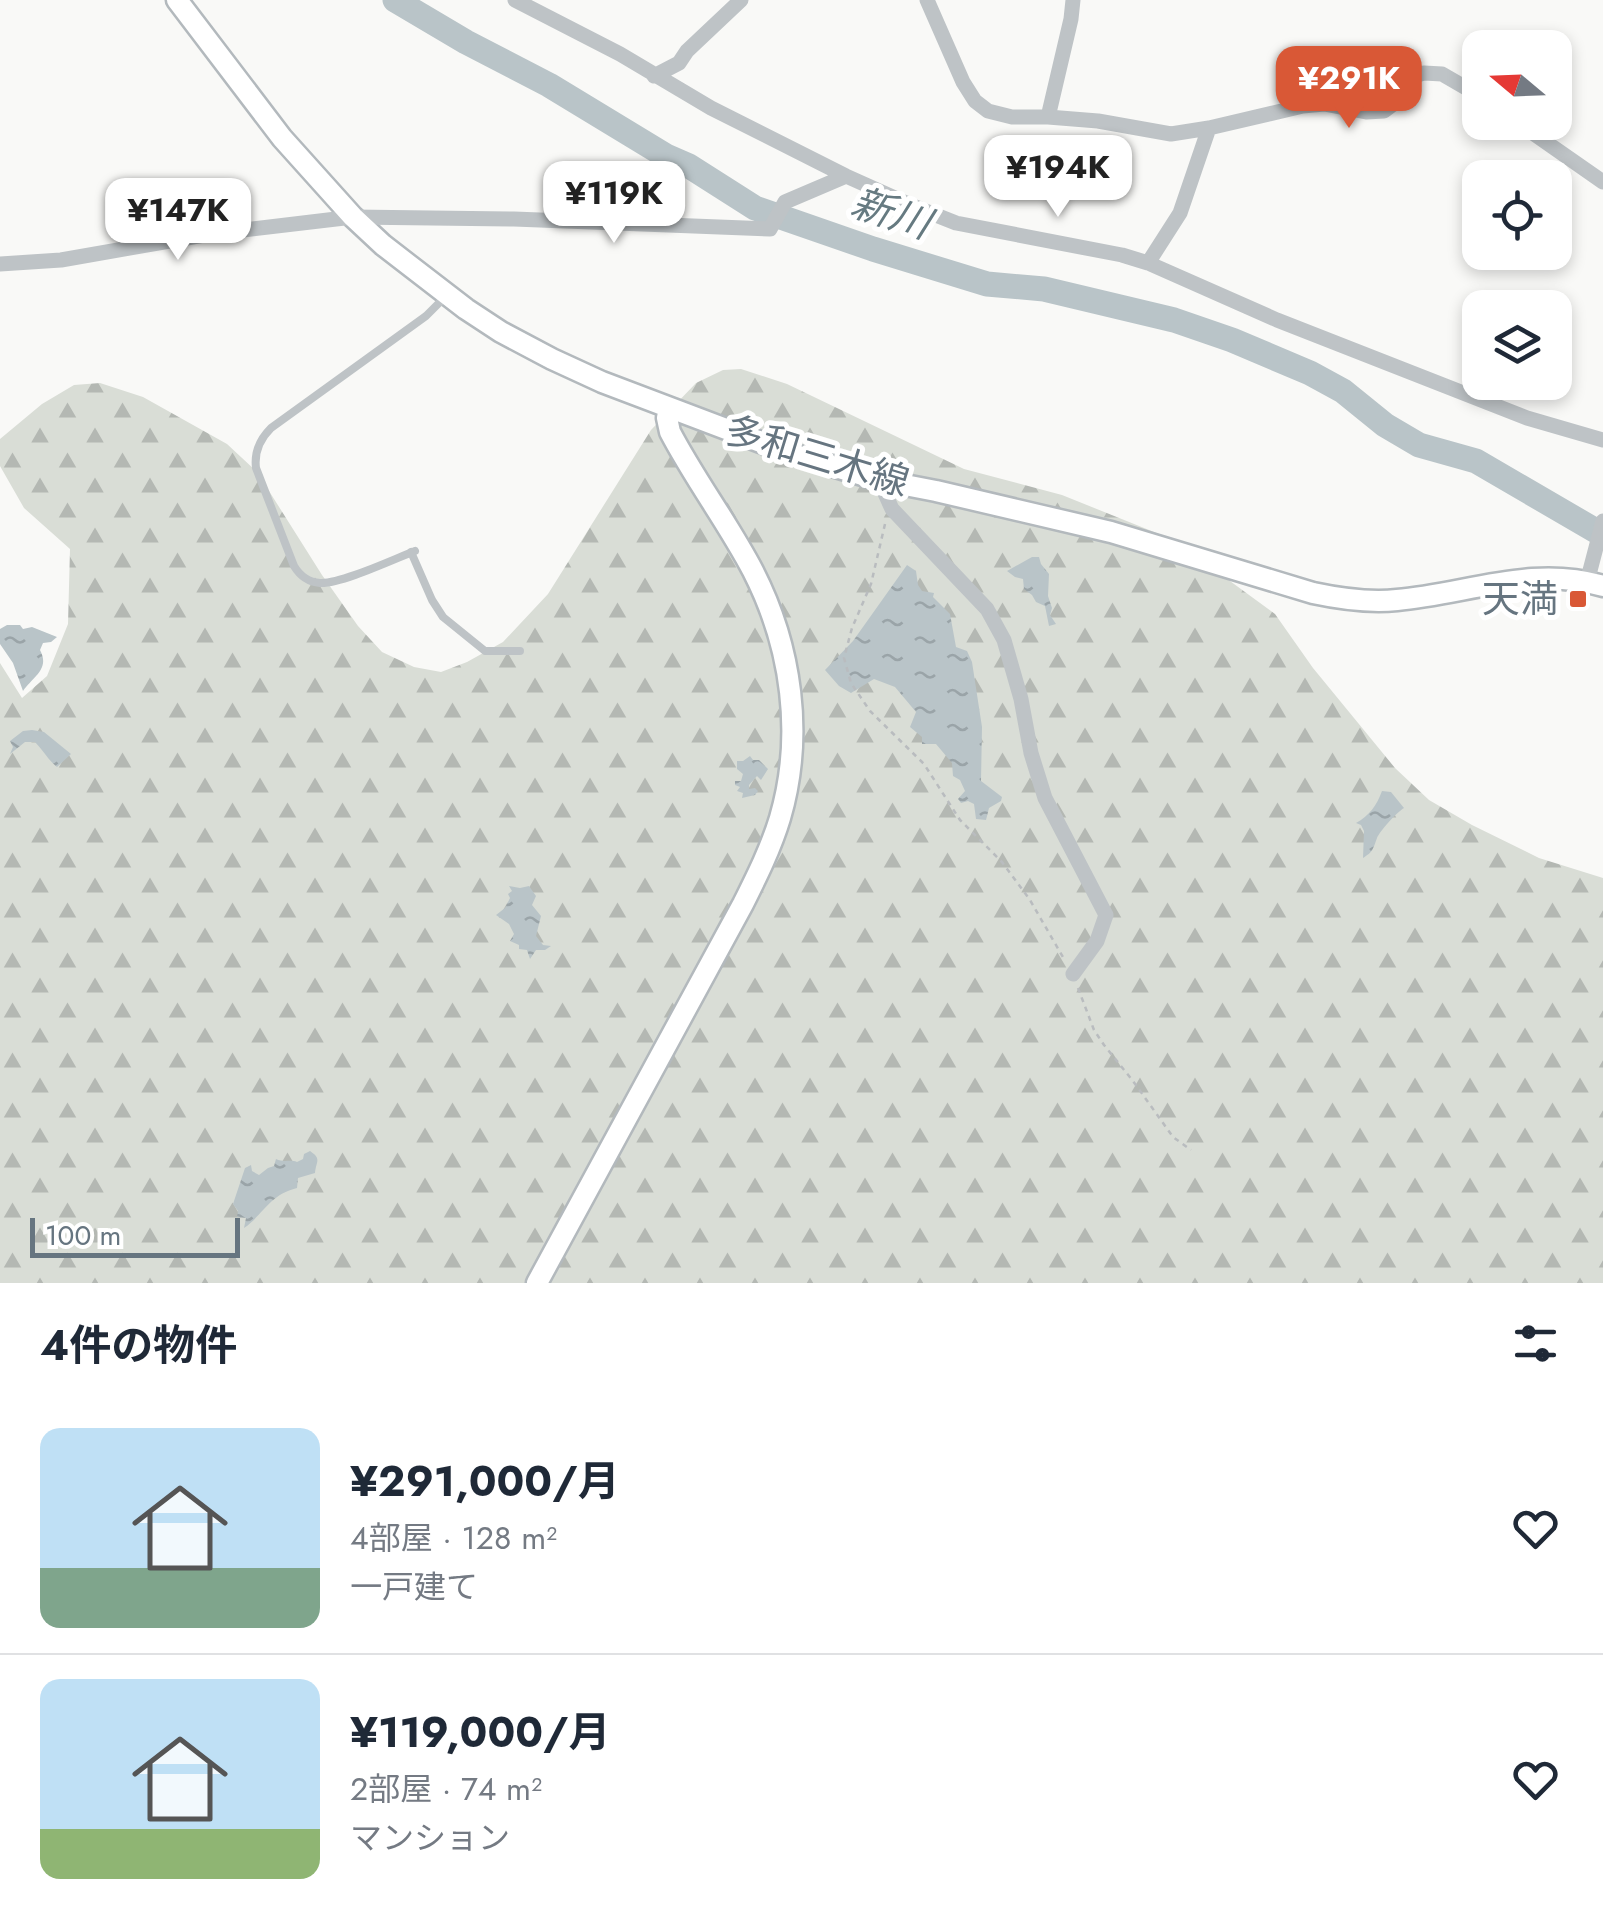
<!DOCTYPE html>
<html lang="ja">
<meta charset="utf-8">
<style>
body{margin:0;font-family:Jost,"Noto Sans JP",sans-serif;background:#f6f6f7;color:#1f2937;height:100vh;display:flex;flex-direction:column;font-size:38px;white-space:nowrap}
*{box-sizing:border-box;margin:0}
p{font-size:32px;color:#747a83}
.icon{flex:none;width:55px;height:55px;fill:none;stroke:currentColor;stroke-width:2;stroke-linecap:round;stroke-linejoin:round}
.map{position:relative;height:1283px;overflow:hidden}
.drawer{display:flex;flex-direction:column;background:#fff;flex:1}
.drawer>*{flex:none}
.needle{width:65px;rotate:289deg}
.fabs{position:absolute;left:1462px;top:30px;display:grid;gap:20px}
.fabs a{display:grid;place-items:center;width:110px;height:110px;border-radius:20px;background:#fff;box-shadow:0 5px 15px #0003;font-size:50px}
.scale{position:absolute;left:30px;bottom:25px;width:210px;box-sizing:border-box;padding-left:10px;border:5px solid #667580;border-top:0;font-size:28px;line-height:35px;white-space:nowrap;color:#667580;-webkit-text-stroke:8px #fff;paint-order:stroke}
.price{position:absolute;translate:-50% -85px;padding:0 22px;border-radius:20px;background:#fff;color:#222;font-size:32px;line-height:65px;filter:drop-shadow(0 2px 5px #0008)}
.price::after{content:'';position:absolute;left:50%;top:60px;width:30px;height:22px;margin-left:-15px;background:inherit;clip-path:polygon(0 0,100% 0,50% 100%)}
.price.on{background:#d95836;color:#fff}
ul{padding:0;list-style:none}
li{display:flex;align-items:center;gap:30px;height:250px;padding:0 40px}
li+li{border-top:2px solid #e0e1e3}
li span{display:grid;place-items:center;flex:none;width:280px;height:200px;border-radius:20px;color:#555}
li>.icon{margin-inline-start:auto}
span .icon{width:120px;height:120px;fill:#fffc;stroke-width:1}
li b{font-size:42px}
h2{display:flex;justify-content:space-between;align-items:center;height:120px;padding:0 40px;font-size:42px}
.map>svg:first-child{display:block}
.forest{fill:url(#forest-firs)}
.water{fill:url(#water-ripples)}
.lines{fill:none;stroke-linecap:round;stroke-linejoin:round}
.river{stroke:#b9c4c8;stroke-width:25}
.secondary-casing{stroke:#b3b9bd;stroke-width:25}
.path{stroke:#b9bcbf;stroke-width:2.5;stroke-dasharray:5 5;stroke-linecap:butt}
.lane{stroke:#bec3c6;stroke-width:8}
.street{stroke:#bec3c6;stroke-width:15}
.secondary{stroke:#fff;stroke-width:20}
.poi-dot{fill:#d95836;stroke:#fff;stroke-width:4}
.labels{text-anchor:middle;stroke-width:10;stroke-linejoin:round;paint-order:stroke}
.street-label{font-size:38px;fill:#667580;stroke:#fff}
.poi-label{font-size:38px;fill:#667580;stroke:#fff;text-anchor:end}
.water-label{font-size:40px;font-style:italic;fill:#667a81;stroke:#fff}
</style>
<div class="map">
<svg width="1603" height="1283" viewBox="0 0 1603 1283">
<defs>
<pattern id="forest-firs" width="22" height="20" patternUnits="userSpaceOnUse" patternTransform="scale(2.5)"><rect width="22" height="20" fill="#d9ddd6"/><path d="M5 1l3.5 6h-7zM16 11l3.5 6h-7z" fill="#b4b8b3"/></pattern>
<pattern id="water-ripples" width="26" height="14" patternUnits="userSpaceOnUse" patternTransform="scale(2.5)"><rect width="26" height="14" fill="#b9c4c8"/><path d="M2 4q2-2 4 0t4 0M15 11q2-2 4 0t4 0" fill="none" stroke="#9aa4a8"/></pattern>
</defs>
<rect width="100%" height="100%" fill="#f9f9f7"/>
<!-- forest -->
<path class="forest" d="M741 369 787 384 964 469 1062 495 1159 534 1219 573 1275 614 1313 668 1395 768 1429 800 1472 825 1539 858 1603 878V1283H0V663L22 698 47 676 68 624 70 549 24 508 0 466V439L42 404 74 385 100 383 143 397 227 444 257 472 322 575 358 626 382 652 414 667 441 672 467 662 503 642 548 594 651 430 696 383 723 370Z"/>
<!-- water -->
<path class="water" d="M1032 557H1039L1041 564 1049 574 1048 596 1052 608 1050 615 1056 624 1049 626 1045 606 1036 602 1032 595 1024 589 1023 579 1015 577 1007 571Z
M907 565 916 571 918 585 922 591 934 593 933 597 950 614 956 647 967 651 972 662 982 727 981 781 1002 797 1001 801 989 808 986 820 976 819 974 804 968 801 961 803 958 799 965 791 960 780 953 776 952 763 936 744H922V737L910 727 916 712 895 687 874 679 851 693 839 686 825 670 853 641Z
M7 625H20L23 629 32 627 57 637 51 642 43 643 40 650C50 669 34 676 23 691L13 663 0 644V629Z
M32 730 44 732 71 754 57 767C48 760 43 750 35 742H25L10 754 13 747 10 741 23 731Z
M750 756 753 760H759L768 769 761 780 757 776 749 785V789L755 788 758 791 755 795 742 798 743 793 737 791 740 787 735 785V781H741L743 774 737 769V761H743Z
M1382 791 1391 792 1404 808C1396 813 1380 831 1377 838 1373 849 1373 852 1363 858L1364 831 1361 825 1356 823C1369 816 1377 805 1382 791Z
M509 886 520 888 529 886 536 896 532 905 541 916 536 936 543 945 551 946 545 950H536L530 959 527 950 519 949V945L510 941 514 934 509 924 496 915 505 908 510 898 508 894 512 891Z
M310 1151C322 1159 316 1161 315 1173L298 1178 297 1188C269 1195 264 1214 244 1228L246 1218 237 1217 238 1211 233 1204 245 1168 251 1165 252 1171 259 1175 268 1168 274 1166 276 1159C284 1163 290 1159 297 1162L303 1159 304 1154Z"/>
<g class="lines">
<!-- river -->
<path class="river" d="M395 0 466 42 549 85 666 156 689 166 755 208 873 249 987 284 1044 289 1174 320 1232 340 1310 373 1343 391 1385 425 1419 445 1476 461 1603 535"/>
<!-- secondary casing -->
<g class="secondary-casing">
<path id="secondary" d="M177 0 282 138 353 217 383 245 466 309 501 332 552 359 602 382 792 454 879 480 936 491 1111 532 1313 593C1341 599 1368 603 1397 600 1466 594 1533 565 1603 586
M537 1283 743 904C757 876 771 848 780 818 804 736 792 647 753 571 728 523 695 480 670 432L667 418 669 408"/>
</g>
<!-- path -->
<path class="path" d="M885 524 871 584 852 628 844 658 851 683 870 711 924 764 960 820 1002 862 1030 900 1064 959
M1078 988 1094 1030 1104 1045 1133 1081 1173 1137 1191 1150"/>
<!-- lane -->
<path class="lane" d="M415 551C394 559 341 584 320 583 308 582 300 576 294 566L256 468C254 452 260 439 271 428L426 316 447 295
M411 552 432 600 443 617 485 651H520"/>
<!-- street -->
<path class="street" d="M515 0 620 54 711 108 846 176 913 206 956 223 1122 255 1148 263 1277 320 1527 418 1603 440
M927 0 963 82 975 101 988 111 1012 117H1048L1098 121 1171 134 1209 128 1303 106 1324 104 1366 112 1384 111 1396 102 1417 75 1424 73 1442 74 1480 96
M654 76 679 63 687 51 741 0
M1048 117 1071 19 1073 0
M1517 122 1603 182
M1148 263 1180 213 1209 128
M0 264 61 260 210 234 353 217 514 219 770 229 785 202 846 176
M879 480 892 509 987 609 1004 640 1021 699 1031 753 1045 798 1106 915 1097 941 1073 974
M1587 582 1603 521"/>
<!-- secondary -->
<use href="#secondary" class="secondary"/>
</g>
<!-- markers -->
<rect class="poi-dot" x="1568" y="589" width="20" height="20" rx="5"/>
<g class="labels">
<!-- street labels -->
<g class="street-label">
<text transform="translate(817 456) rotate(17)" y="13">多和三木線</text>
</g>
<!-- poi labels -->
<g class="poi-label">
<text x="1558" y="612">天満</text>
</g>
<!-- water labels -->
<g class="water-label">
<text transform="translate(891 213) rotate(18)" y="14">新川</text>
</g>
</g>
</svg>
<div class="fabs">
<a><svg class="needle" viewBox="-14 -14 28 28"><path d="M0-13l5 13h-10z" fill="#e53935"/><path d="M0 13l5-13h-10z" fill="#747a83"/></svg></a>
<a><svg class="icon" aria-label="locate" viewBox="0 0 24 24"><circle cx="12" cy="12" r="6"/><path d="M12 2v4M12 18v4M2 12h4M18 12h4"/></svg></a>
<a><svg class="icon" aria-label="layers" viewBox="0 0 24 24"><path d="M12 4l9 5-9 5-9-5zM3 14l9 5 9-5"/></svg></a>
</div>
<div class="scale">100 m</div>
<b class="price on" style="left:1349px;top:131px">¥291K</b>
<b class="price" style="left:1058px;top:220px">¥194K</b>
<b class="price" style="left:614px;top:246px">¥119K</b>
<b class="price" style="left:178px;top:263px">¥147K</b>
</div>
<section class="drawer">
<h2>4件の物件<svg class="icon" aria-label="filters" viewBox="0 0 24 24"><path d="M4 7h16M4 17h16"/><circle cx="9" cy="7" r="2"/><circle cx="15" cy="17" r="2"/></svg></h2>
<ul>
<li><span style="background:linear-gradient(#bfe0f5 70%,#7fa58c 0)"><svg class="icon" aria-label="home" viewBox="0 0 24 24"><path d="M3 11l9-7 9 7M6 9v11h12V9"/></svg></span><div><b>¥291,000/月</b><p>4部屋 · 128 m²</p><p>一戸建て</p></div><svg class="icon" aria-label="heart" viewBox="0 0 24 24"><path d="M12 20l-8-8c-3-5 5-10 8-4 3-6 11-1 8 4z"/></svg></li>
<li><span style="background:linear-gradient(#bfe0f5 75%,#8fb573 0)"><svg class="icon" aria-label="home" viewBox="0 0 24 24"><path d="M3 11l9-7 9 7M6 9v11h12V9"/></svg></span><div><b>¥119,000/月</b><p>2部屋 · 74 m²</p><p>マンション</p></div><svg class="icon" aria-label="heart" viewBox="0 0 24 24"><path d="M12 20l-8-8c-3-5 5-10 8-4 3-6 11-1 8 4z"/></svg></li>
</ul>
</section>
